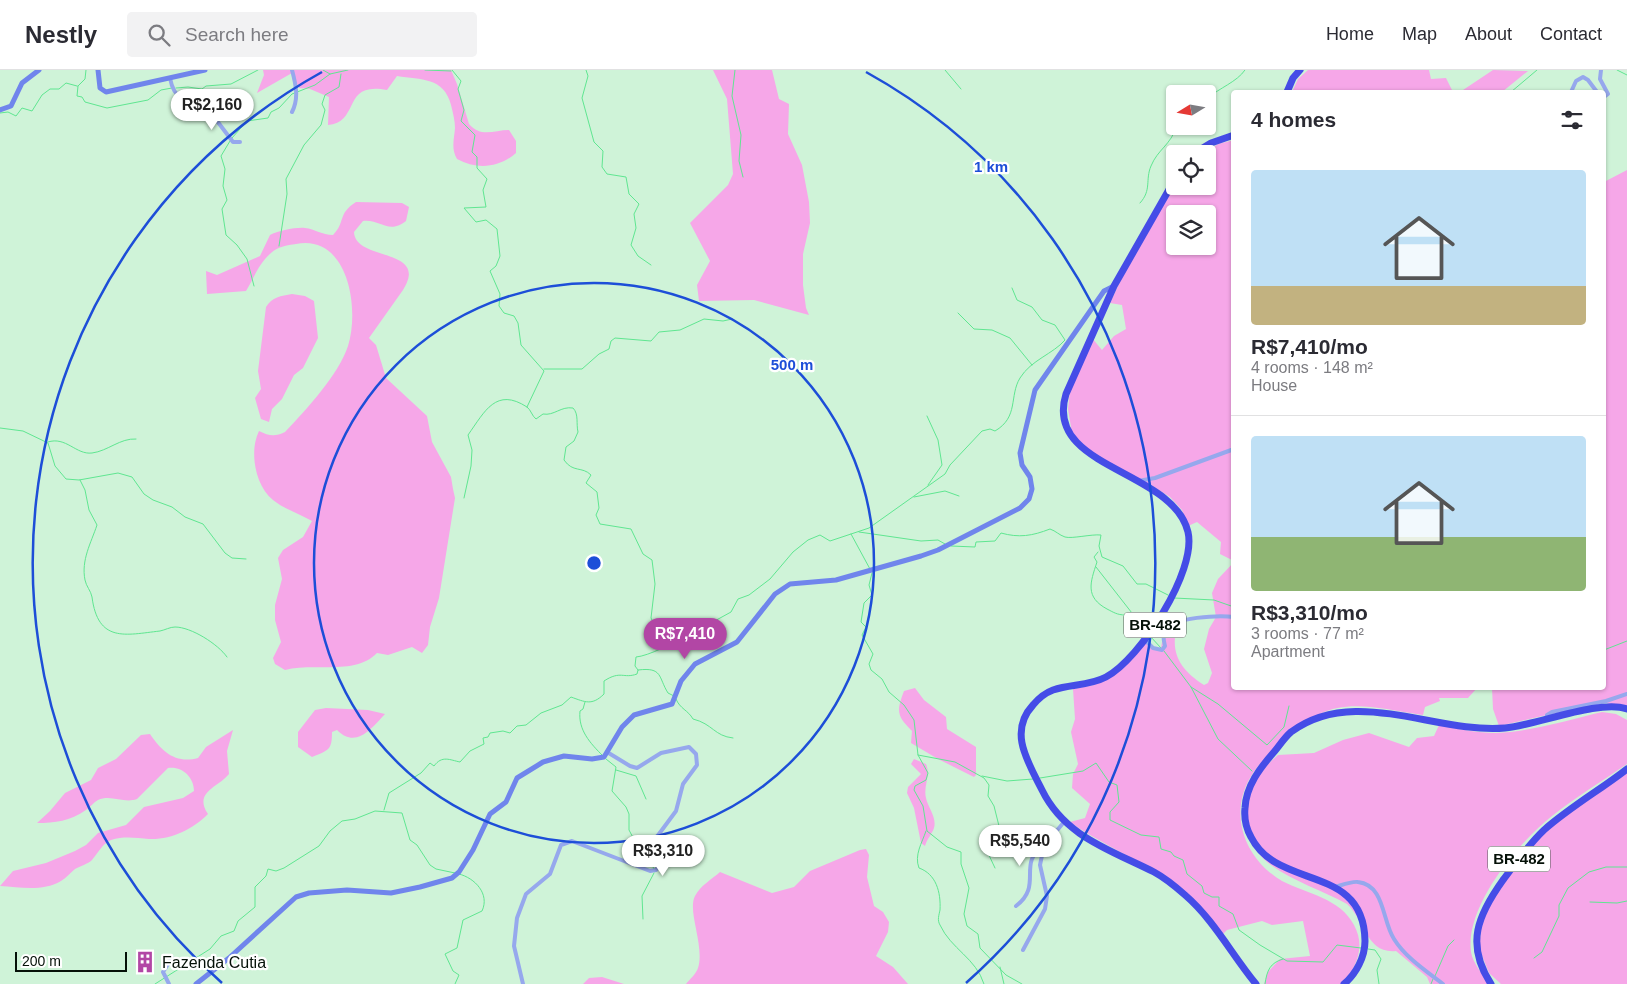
<!DOCTYPE html>
<meta charset="utf-8">
<style>
body{margin:0;font-family:Arial,sans-serif;background:#f2f2f3;color:#2b2b33;height:100vh;display:flex;flex-direction:column;font-size:19px;white-space:nowrap}
*{box-sizing:border-box;margin:0}
p{font-size:16px;color:#7c7c81}
.icon{flex:none;width:28px;height:28px;fill:none;stroke:currentColor;stroke-width:2;stroke-linecap:round;stroke-linejoin:round}
.map{position:relative;flex:1;overflow:hidden}
.sheet{position:absolute;left:1231px;top:20px;width:375px;height:600px;display:flex;flex-direction:column;background:#fff;border-radius:5px;box-shadow:0 1px 4px #0004}
.sheet>*{flex:none}
.needle{width:32px;rotate:259deg}
.tools{position:absolute;left:1166px;top:15px;display:grid;gap:10px}
.tools a{display:grid;place-items:center;width:50px;height:50px;border-radius:5px;background:#fff;box-shadow:0 1px 4px #0004;font-size:25px}
.scale{position:absolute;left:15px;bottom:12px;width:112px;box-sizing:border-box;padding-left:5px;border:2px solid #051108;border-top:0;font-size:14px;line-height:18px;white-space:nowrap;color:#051108;-webkit-text-stroke:4px #fff;paint-order:stroke}
.price{position:absolute;translate:-50% -42px;padding:0 11px;border-radius:18px;background:#fff;color:#222;font-size:16px;line-height:32px;filter:drop-shadow(0 1px 2px #0008)}
.price::after{content:'';position:absolute;left:50%;top:30px;width:15px;height:11px;margin-left:-8px;background:inherit;clip-path:polygon(0 0,100% 0,50% 100%)}
.price.active{background:#b246a5;color:#fff}
ul{padding:0;list-style:none}
li{display:grid;align-content:center;gap:10px;height:265px;padding:0 20px}
li+li{border-top:1px solid #e1e1e2}
li span{display:grid;place-items:center;height:155px;border-radius:5px;color:#555}
li>.icon{margin-inline-start:auto}
span .icon{width:90px;height:90px;fill:#fffc;stroke-width:1}
li b{font-size:21px}
h2{display:flex;justify-content:space-between;align-items:center;height:60px;padding:0 20px;font-size:21px}
header{display:flex;align-items:center;gap:30px;box-sizing:border-box;height:70px;padding:0 25px;background:#fff;border-bottom:1px solid #e1e1e2}
header strong{font-size:24px}
nav{display:flex;gap:28px;margin-inline-start:auto;font-size:18px}
.search{width:350px;height:45px;background:#f2f2f3;display:flex;align-items:center;gap:12px;box-sizing:border-box;padding:0 18px;border-radius:5px;color:#7c7c81;font-size:19px}
.map>svg:first-child{display:block}
.green{fill:#f6a7e8;fill-rule:evenodd}
.lines{fill:none;stroke-linecap:round;stroke-linejoin:round}
.stream{stroke:#5fe691;stroke-width:1}
.street{stroke:#96a8ed;stroke-width:4}
.secondary{stroke:#7085ec;stroke-width:5}
.highway{stroke:#454ce7;stroke-width:7}
.ring{fill:none;stroke:#1d4ed8;stroke-width:2.5}
.labels{text-anchor:middle;stroke-width:4.5;stroke-linejoin:round;paint-order:stroke}
.shield{fill:#fff;stroke:#505852;stroke-width:1}
.shield-label{font-size:15px;font-weight:bold;fill:#051108}
.poi-label{font-size:16px;fill:#051108;stroke:#fff;text-anchor:start}
.centre{fill:#1d4ed8;stroke:#fff;stroke-width:2.5}
.ring-label{font-size:15px;text-anchor:middle;font-weight:bold;fill:#1d4ed8;stroke:#fff;stroke-width:4.5;stroke-linejoin:round;paint-order:stroke}
</style>
<header>
<strong>Nestly</strong>
<div class="search"><svg class="icon" aria-label="search" viewBox="0 0 24 24"><circle cx="10" cy="10" r="6"/><path d="M15 15l6 6"/></svg>Search here</div>
<nav><a>Home</a><a>Map</a><a>About</a><a>Contact</a></nav>
</header>
<div class="map">
<svg width="1627" height="914" viewBox="0 0 1627 914">
<rect width="100%" height="100%" fill="#cff3d8"/>
<!-- green -->
<path class="green" d="M263 0H451L457 14 469 54C481 68 494 60 509 60L516 71V83C499 98 477 100 457 89 451 79 454 70 455 58 455 51 453 43 451 35 444 7 421 10 397 6L387 20C341 11 361 52 328 55L329 27 310 19 299 18 292 3 257 23 264 5Z
M713 0H772L779 29 789 34 788 64 802 95 809 132 810 153 803 184V215L806 238 809 245 754 230 699 231 697 215 710 191 690 153 728 115 733 104 727 29Z
M1308 0H1429L1431 9 1446 8 1453 22H1292L1298 9Z
M1493 0 1528 1 1502 22H1460Z
M1234 70V491L1220 484 1221 472 1197 452 1188 456 1182 440 1170 427 1151 415 1100 391 1072 363 1068 339 1070 320 1092 268 1102 280 1114 266 1126 259 1122 235 1110 233 1125 201 1175 115 1208 116V84H1204L1218 74ZM1175 144H1208V176H1175Z
M1627 100V639L1603 632 1499 656 1493 639 1492 618H1604V112Z
M356 132 402 133 409 137 406 151C388 165 381 149 363 151L354 162C355 192 430 177 403 220L369 268 376 275 386 308 427 346 432 372 451 407 453 419 455 428 439 528 430 557 428 575 422 583 412 577 388 585 377 583C355 606 313 592 285 600L275 594 273 588 281 572 275 550V535L282 509 278 488 283 480 303 467 312 451C300 444 284 439 273 430 255 416 249 381 259 361 269 366 275 367 285 362 306 340 339 304 348 276 360 238 348 164 296 174 287 175 277 177 271 183 259 193 254 208 246 221L207 224 206 201 217 205 260 186 270 165C278 161 296 157 305 158 315 159 322 165 333 165 346 152 337 144 356 132Z
M292 224 305 226 314 231 318 268 303 298 294 305 282 329 272 339 269 352 261 349 255 328 261 319 258 301 266 237C272 227 281 226 292 224Z
M1234 492V618H1477L1468 628H1439L1440 631 1425 637 1423 645C1360 635 1329 623 1280 674 1270 684 1257 695 1250 708 1228 746 1246 790 1282 811 1307 824 1340 828 1354 855 1366 877 1356 897 1343 914H1264L1268 902 1280 889 1310 886 1303 851 1272 855 1262 851 1227 860 1221 866C1210 853 1200 839 1188 827 1155 795 1108 779 1070 752L1085 748 1090 734 1072 718 1073 704 1078 694 1071 662 1075 649 1073 619 1094 615 1145 572 1153 579 1161 578 1164 560 1178 552C1169 582 1179 599 1204 615L1208 613 1212 603 1204 579 1209 559 1216 547 1212 523 1218 509Z
M915 618 924 630 946 647 947 659 976 677V705L974 707 938 689 911 673 912 661C897 646 896 642 904 621Z
M326 638 368 640 385 644C371 659 356 679 337 660L332 662C332 680 329 680 312 687L298 677V662L315 640Z
M1602 642 1616 644 1627 650V694C1602 711 1576 727 1552 746 1518 773 1465 836 1471 882 1473 894 1483 905 1491 914H1430L1427 907 1396 881C1366 884 1365 850 1347 834 1322 820 1294 812 1271 795 1246 778 1242 741 1253 714 1258 703 1269 693 1278 685L1314 683 1343 670 1369 663 1409 677 1417 668 1434 666 1439 655C1458 659 1477 663 1496 663 1530 662 1568 650 1602 642Z
M233 660 227 681 229 704C219 717 193 722 208 744 193 759 171 770 149 769 136 768 124 766 111 770 102 774 98 783 92 790 88 794 80 796 75 799 70 803 66 808 61 811 42 822 20 817 0 816L13 801 46 793 75 781 86 775 98 763 126 755 144 737 183 728 194 721C194 707 182 696 168 698L137 729C124 734 111 724 98 730 94 732 90 737 86 740 70 751 55 753 37 753L50 741 65 723 91 710 98 698 116 689 141 665 150 664C162 682 176 694 198 688L206 677Z
M914 689 926 694C931 706 923 716 926 728 928 738 937 747 934 758 932 764 927 769 925 776L921 773 914 738 907 723 908 717 921 704 911 694Z
M1627 702V914H1501L1489 903 1479 878 1483 841 1541 763Z
M866 779 869 785 867 807 874 836 883 842 889 852 888 862 876 886 893 897 908 914H686C690 909 696 904 698 898 705 876 687 841 695 826 700 816 712 809 720 802L772 823 794 817 810 801 860 780Z
M602 907 624 914H583L589 908Z"/>
<g class="lines">
<!-- stream -->
<path class="stream" d="M323 0 330 4
M425 0 451 1
M452 0 461 11 458 19 464 40 461 51 475 65 472 82 477 87V98L487 109 483 120 486 137 464 138 476 152 486 150 497 159 500 186 496 196 490 201 500 224 499 236 504 243 514 246 518 253 521 275 544 301 527 337
M586 0 588 6 582 28 594 72 603 81 602 97 607 104 626 107 629 124 639 134 634 144 636 158 631 175 638 186 651 195
M735 0 732 26 741 65 739 91 743 107
M945 0 961 19
M1617 0 1627 5
M78 16 77 26 82 27 85 32 107 38 148 30 161 20 172 18
M78 16 85 9 86 0
M176 18 188 17 202 19 206 16 231 14 258 0
M1511 22 1537 0
M1208 28C1219 18 1237 12 1245 0
M0 43 8 42 16 46 22 38 32 41 42 25 50 19H59L66 13 77 16
M232 68 247 51 268 48 271 42 279 38 292 24 315 15 330 4 348 0
M230 71 221 86 225 99 223 116 227 130 222 139 226 165 237 175 247 189 254 216
M1140 133C1152 120 1145 110 1151 96 1158 79 1170 76 1177 56
M279 176 287 124 286 109 304 75 321 55 325 40 322 34 325 25 339 17 341 4
M958 243 974 259 992 260 1010 268 1032 295
M544 299H582L599 284 609 279 611 271 615 268 651 271 659 262 680 260 704 249 723 251 732 249
M927 346 938 370 942 395 928 415
M1233 357H1234
M0 358 23 361 48 373 55 396 66 409 79 410 118 403 132 407 144 424 153 430 172 437 185 447 203 454 225 483 232 488 246 489
M48 372C66 366 76 385 92 383 108 381 120 368 136 369
M80 410 85 420 89 440 97 455C91 473 81 490 85 510 86 516 91 521 92 527 98 573 125 565 160 561 165 560 170 557 175 557 191 557 218 574 227 587
M914 427 945 421 959 426
M464 428 471 396 472 380 468 365C485 341 496 317 527 337 531 340 532 346 536 349L543 344C554 346 561 336 573 338 579 344 576 354 578 362L574 371 566 377 564 390C573 403 582 396 591 405L586 413 597 422 599 438 596 445 600 454 631 459 643 484 652 490 655 514 651 548 657 560 666 564 670 572
M859 462 921 471 938 470 945 474
M851 464 870 499
M951 476 975 477 976 472 995 471 1001 463C1019 468 1032 466 1050 459 1056 461 1059 465 1065 467 1072 469 1091 464 1101 465L1099 476 1102 487 1123 496 1137 514H1146L1168 525
M1098 482 1094 487 1097 492C1090 513 1085 527 1107 539 1113 542 1117 545 1125 545
M1096 497 1146 561
M872 503 869 515 872 525 864 533 861 552 866 557 862 565 873 584 869 594 871 600 882 609 889 622 904 635 914 650 918 685 928 703 926 710 915 716 914 720 923 736 927 761 947 777 961 782V794L969 818 964 844 967 856 978 864 980 878 1006 905 1022 914
M1174 528 1214 530 1234 537
M1150 566 1161 578
M1604 580 1627 571
M1164 581 1191 617 1218 669 1252 701
M638 600 635 596 636 587C648 586 675 573 685 565L687 559 711 553 731 542 738 529 749 525 770 509 793 482 808 470 820 465 830 471 869 458 945 404 950 395 982 361 990 359 995 361C1019 347 1009 326 1020 308 1031 290 1053 284 1065 270L1055 255 1042 250 1032 237 1017 230 1012 218
M1191 617 1218 634 1267 675 1284 657 1289 636
M676 629C680 639 688 640 693 649 713 654 714 666 733 668
M585 632 583 639 580 641C578 660 590 673 603 686
M918 685 955 692 984 708 989 715 988 726 994 736 1000 760 998 765 987 774V781L995 798
M606 689 616 697 612 721 626 737 629 744V760L637 775 647 785 654 799
M616 700 636 706 646 729
M982 706 1007 711 1033 709
M1040 708 1083 701 1096 693 1109 712 1117 715 1119 732 1110 742V750L1141 765 1159 767 1161 779 1171 782 1174 786 1183 790 1187 804 1202 816 1204 823 1212 827H1219V836L1233 844 1239 860 1260 875 1287 891 1323 892 1337 875 1361 878
M384 740 389 723 421 703 430 693 434 696C442 685 450 690 460 692L470 681 484 674 483 668 488 667 490 663 503 661 510 663 517 656 526 655 541 643 562 635 571 627C585 632 592 636 604 624V611C621 600 623 609 637 604L638 600C663 597 658 607 668 623L674 626
M926 761C922 773 914 785 919 798 936 804 941 822 940 840 939 845 937 850 940 855 951 879 976 888 984 914
M1590 832 1617 833 1627 831
M643 849 642 826 654 803
M1368 879 1375 880 1381 889 1377 900 1379 914
M1534 888 1542 882 1559 846V835L1568 818 1589 802 1606 797H1627
M1000 897 1004 914
M1435 906 1448 876 1454 870
M155 914 210 879 221 866 234 861 238 851 255 837V817L266 806 268 799 276 801 284 798 319 776 330 761 342 751 355 749 375 741 402 743 410 770 417 775 430 795 436 799 455 803
M455 914 459 905 453 901 445 884 457 878 463 850 482 841C490 824 475 808 459 804
M1265 914C1267 900 1270 893 1283 889
M1431 914 1433 909"/>
<!-- street -->
<path class="street" d="M292 0C296 15 299 28 292 42
M1601 0 1600 9 1608 24 1604 27
M170 8C175 36 192 30 216 31
M1571 22 1576 11 1583 7 1588 10 1597 22
M190 30 211 43 233 72H240
M1138 411 1155 408 1234 379
M1144 569 1153 578 1162 580 1165 576C1164 571 1162 566 1165 560 1172 547 1220 545 1234 547
M1546 650 1547 645 1552 642 1606 631 1627 624
M1335 817C1342 815 1352 811 1358 812 1385 815 1382 851 1394 869 1405 887 1426 901 1443 914
M1016 836C1044 815 1016 793 1044 776
M1023 880 1045 839 1047 826 1040 795 1044 776 1064 752
M169 914 163 902 172 888
M523 914 514 876 517 848 526 824 550 804 561 775 572 771 650 801 656 800 659 796 656 768 676 741 683 714 697 695 696 684 689 677 661 683 637 698 630 696 607 682"/>
<!-- secondary -->
<path class="secondary" d="M98 0 100 18 106 22 205 0
M0 40 11 36 22 13 39 0
M196 914 229 888 296 827 309 823 347 820 391 823 420 817 452 808 459 802 473 780 490 744 506 732 517 708 543 692 564 686 592 689 604 687 622 657 634 645 672 634 681 611 695 594 737 572 775 524 790 514 836 510 921 486 938 480 1020 438 1029 429 1032 419 1030 407 1022 395 1020 383 1035 320 1104 221 1114 216"/>
<!-- highway -->
<path class="highway" d="M1287 22 1293 8 1300 0
M1193 84 1211 73 1234 65
M1175 109 1114 216 1066 324C1043 399 1173 399 1188 462 1197 501 1140 589 1106 607 1089 616 1071 614 1053 620 1045 623 1038 629 1033 635 1008 662 1028 692 1042 720 1065 767 1111 780 1154 802 1165 808 1176 817 1185 825 1214 850 1232 885 1256 914
M1344 914C1356 904 1365 887 1365 871 1364 793 1278 821 1251 767 1246 758 1244 748 1245 738 1246 716 1260 698 1274 682 1279 676 1285 667 1291 662 1354 615 1435 664 1505 658 1537 655 1600 629 1627 639
M1491 914C1465 874 1478 845 1503 810 1516 793 1528 775 1544 760 1570 737 1600 720 1627 699"/>
</g>
<!-- distance rings -->
<g class="ring">
<circle cx="594" cy="493" r="280"/>
<path d="M222 913A561 561 0 0 1 322 2M866 2A561 561 0 0 1 966 913"/>
</g>
<!-- icons -->
<defs>
<g id="building-bare" transform="scale(1.725)"><path d="M-4-6H4V6H1V3H-1V6H-4ZM-2.5-4.3h1.7v1.8h-1.7ZM.8-4.3h1.7v1.8H.8ZM-2.5-1h1.7V.8h-1.7ZM.8-1h1.7V.8H.8Z" fill="#b246a5" stroke="#fff" stroke-width="2.5" paint-order="stroke"/></g>
</defs>
<g fill-rule="evenodd">
<use href="#building-bare" x="145" y="892"/>
</g>
<g class="labels">
<!-- shield labels -->
<g class="shield">
<rect x="1124" y="542.5" width="62" height="25" rx="4"/>
<rect x="1488" y="776.5" width="62" height="25" rx="4"/>
</g>
<g class="shield-label">
<text x="1155" y="560">BR-482</text>
<text x="1519" y="794">BR-482</text>
</g>
<!-- poi labels -->
<g class="poi-label">
<text x="162" y="898">Fazenda Cutia</text>
</g>
</g>
<circle cx="594" cy="493" r="8" class="centre"/>
<g class="ring-label">
<text x="991" y="102">1 km</text>
<text x="792" y="300">500 m</text>
</g>
</svg>
<div class="tools">
<a><svg class="needle" viewBox="-14 -14 28 28"><path d="M0-13l5 13h-10z" fill="#e53935"/><path d="M0 13l5-13h-10z" fill="#7c7c81"/></svg></a>
<a><svg class="icon" aria-label="locate" viewBox="0 0 24 24"><circle cx="12" cy="12" r="6"/><path d="M12 2v4M12 18v4M2 12h4M18 12h4"/></svg></a>
<a><svg class="icon" aria-label="layers" viewBox="0 0 24 24"><path d="M12 4l9 5-9 5-9-5zM3 14l9 5 9-5"/></svg></a>
</div>
<div class="scale">200 m</div>
<b class="price" style="left:212px;top:61px">R$2,160</b>
<b class="price active" style="left:685px;top:590px">R$7,410</b>
<b class="price" style="left:1020px;top:797px">R$5,540</b>
<b class="price" style="left:663px;top:807px">R$3,310</b>
<section class="sheet">
<h2>4 homes<svg class="icon" aria-label="filters" viewBox="0 0 24 24"><path d="M4 7h16M4 17h16"/><circle cx="9" cy="7" r="2"/><circle cx="15" cy="17" r="2"/></svg></h2>
<ul>
<li><span style="background:linear-gradient(#bfe0f5 75%,#c2b280 0)"><svg class="icon" aria-label="home" viewBox="0 0 24 24"><path d="M3 11l9-7 9 7M6 9v11h12V9"/></svg></span><div><b>R$7,410/mo</b><p>4 rooms · 148 m²</p><p>House</p></div></li>
<li><span style="background:linear-gradient(#bfe0f5 65%,#8fb573 0)"><svg class="icon" aria-label="home" viewBox="0 0 24 24"><path d="M3 11l9-7 9 7M6 9v11h12V9"/></svg></span><div><b>R$3,310/mo</b><p>3 rooms · 77 m²</p><p>Apartment</p></div></li>
</ul>
</section>
</div>
